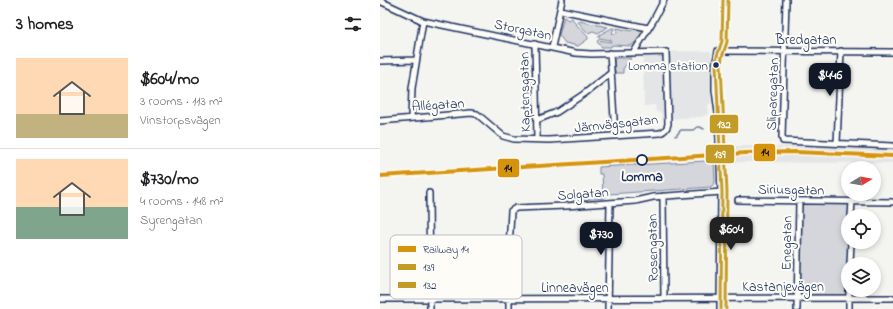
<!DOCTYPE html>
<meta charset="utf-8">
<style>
body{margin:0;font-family:"Indie Flower",sans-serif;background:#f6f6f6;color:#202124;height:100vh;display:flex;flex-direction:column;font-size:15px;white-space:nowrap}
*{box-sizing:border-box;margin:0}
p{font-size:13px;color:#757577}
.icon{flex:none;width:22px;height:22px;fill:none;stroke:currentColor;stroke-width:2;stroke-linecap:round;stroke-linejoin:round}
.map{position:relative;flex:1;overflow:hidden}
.drawer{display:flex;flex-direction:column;background:#fff;width:380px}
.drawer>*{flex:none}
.needle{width:26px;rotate:79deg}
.tools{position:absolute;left:461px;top:161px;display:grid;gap:8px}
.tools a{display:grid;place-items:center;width:40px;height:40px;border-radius:50%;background:#fff;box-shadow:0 2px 6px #0003;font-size:20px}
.price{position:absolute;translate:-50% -34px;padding:0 9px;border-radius:8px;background:#111827;color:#fff;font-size:13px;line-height:26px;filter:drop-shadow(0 1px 2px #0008)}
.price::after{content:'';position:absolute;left:50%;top:24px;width:12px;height:9px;margin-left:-6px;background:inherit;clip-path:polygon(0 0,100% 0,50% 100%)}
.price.selected{background:#222;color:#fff}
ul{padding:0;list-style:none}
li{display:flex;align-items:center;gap:12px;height:100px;padding:0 16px}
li+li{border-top:1px solid #e0e0e0}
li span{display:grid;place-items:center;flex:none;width:112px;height:80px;border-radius:0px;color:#555}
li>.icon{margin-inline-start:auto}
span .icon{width:48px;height:48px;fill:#fffc;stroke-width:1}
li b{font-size:17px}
h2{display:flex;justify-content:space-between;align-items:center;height:48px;padding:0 16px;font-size:17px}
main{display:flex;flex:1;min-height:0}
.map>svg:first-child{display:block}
.built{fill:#e4e5e6}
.green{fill:#d4d6db;stroke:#78829c}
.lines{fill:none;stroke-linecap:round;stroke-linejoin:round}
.stream{stroke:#717c98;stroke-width:1.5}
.street-casing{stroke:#1b2f5e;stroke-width:8}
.secondary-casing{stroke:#1b2f5e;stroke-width:10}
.street{stroke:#fdfcf7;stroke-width:5}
.secondary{stroke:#fdfcf7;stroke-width:7}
.bus-1-casing{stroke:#fdfcf7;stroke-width:6}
.bus-2-casing{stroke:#fdfcf7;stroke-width:6}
.bus-1{stroke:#c39b27;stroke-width:3}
.bus-2{stroke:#c39b27;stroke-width:3}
.rail-1-casing{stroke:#fdfcf7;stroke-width:7}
.rail-1{stroke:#d6940e;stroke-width:4}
.bus-dot{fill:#1b2f5e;stroke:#fdfcf7;stroke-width:1.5}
.stop-dot{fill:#fdfcf7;stroke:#1b2f5e;stroke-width:2}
.labels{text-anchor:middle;stroke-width:4;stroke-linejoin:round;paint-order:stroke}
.bus-label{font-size:13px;fill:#1b2f5e;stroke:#fdfcf7;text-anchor:end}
.street-label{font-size:14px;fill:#1b2f5e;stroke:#fdfcf7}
.stop-label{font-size:14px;font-weight:bold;fill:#1b2f5e;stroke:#fdfcf7}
.key{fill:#fdfcf7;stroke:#b9bec9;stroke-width:1}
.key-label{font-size:11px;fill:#1b2f5e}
.line-badge{stroke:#fdfcf7;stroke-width:1.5}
.badge-label{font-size:11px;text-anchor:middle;font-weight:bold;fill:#fff}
.pale-badge-label{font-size:11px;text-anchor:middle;font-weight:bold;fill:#111}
</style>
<main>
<section class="drawer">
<h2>3 homes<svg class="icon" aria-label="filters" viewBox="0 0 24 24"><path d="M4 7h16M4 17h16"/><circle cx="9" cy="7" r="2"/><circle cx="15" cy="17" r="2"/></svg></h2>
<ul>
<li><span style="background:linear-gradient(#ffd9b3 70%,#c2b280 0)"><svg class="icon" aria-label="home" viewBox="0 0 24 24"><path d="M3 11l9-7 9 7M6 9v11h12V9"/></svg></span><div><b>$604/mo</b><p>3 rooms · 113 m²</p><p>Vinstorpsvägen</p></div></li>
<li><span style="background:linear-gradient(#ffd9b3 60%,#7fa58c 0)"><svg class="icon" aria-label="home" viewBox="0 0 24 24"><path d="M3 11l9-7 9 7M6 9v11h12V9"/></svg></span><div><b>$730/mo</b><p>4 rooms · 148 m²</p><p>Syrengatan</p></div></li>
</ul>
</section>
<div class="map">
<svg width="513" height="309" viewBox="0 0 513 309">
<rect width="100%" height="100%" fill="#f4f4f1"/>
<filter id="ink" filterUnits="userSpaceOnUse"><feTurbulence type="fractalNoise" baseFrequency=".025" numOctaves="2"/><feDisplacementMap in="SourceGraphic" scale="8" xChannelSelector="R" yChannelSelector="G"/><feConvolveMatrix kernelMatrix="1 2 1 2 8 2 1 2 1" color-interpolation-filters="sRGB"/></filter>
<g filter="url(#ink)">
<!-- built -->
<path class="built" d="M331 51V103L328 105 329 114 321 117 282 119V113L276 112 275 105 264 106 263 52Z
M350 146 457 147 513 150V163L349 162Z"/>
<!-- green -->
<path class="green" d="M184 17 188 20 192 18 195 23 208 37V39L198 46 185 43 179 35Z
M197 21H199L228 27 218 33 213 31 208 33Z
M232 28H234L232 33 233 34 237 33V28L251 31 254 28 264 29V32L258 42 254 43 251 46 232 45 231 47H222L217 42 218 40 231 42V40L219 38V35Z
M236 58H251L243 69V73H235L234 60Z
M331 158 334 160 335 182 331 187 229 194 225 198 187 201V196L223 193 222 174H219V167L326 161Z
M421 203H469V216H468L467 296 419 297Z"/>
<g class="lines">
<!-- stream -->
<path class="stream" d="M295 136 297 135 299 132 301 130H313L317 127H320L324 129"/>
<!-- street casing -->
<g class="street-casing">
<path id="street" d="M406 0 402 137 403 141 513 146
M0 1 43 21 196 53 211 54 286 52 288 124C287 129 285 131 280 133L169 140 134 139 123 136 97 114 91 113 0 121
M180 10 268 28
M155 44 157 139
M172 47 182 0
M339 51 513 52
M254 52 273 21 284 0
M230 53 235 135
M0 61 36 60
M31 118 32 88 43 21
M157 120 177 112 204 94 231 73
M457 143 461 51
M49 193 50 309
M283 196 284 299
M358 200 513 202
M471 216 472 202
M470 264 471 242
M0 299 513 298
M129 309V249L131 211 136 208 186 206 255 201 273 197 342 192
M228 309 230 203
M417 309 419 201
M469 309V290"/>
</g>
<!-- secondary casing -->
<g class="secondary-casing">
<path id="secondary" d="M339 51 336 65V90L339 113 342 192 341 309"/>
</g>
<!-- street -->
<use href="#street" class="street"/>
<!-- secondary -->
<use href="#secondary" class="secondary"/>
<!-- bus-1 casing -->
<g class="bus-1-casing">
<path id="bus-1" d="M341 309 342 192 336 65 337 56 342 41 343 0"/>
</g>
<!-- bus-2 casing -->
<g class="bus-2-casing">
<path id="bus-2" d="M346 309 347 192 341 65 342 57 347 42 348 0"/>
</g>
<!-- bus-1 -->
<use href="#bus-1" class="bus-1"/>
<!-- bus-2 -->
<use href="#bus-2" class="bus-2"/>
<!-- rail-1 casing -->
<g class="rail-1-casing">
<path id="rail-1" d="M0 176 366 153 415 152 513 156"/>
</g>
<!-- rail-1 -->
<use href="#rail-1" class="rail-1"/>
</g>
</g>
<!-- markers -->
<circle class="bus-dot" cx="336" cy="65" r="3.5"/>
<circle class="stop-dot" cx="262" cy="160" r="5"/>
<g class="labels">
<!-- bus labels -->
<g class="bus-label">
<text x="328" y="70">Lomma station</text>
</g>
<!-- street labels -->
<g class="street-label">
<text transform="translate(143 29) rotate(12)" y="5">Storgatan</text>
<text x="426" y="44">Bredgatan</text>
<text transform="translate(144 92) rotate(-91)" y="5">Kaptensgatan</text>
<text transform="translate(392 94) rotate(-88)" y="5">Sliparegatan</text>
<text transform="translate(58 104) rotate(-4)" y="5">Allégatan</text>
<text transform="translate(236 123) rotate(-6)" y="5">Järnvägsgatan</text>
<text transform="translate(411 189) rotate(1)" y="5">Siriusgatan</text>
<text transform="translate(203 193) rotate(-4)" y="5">Solgatan</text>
<text transform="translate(406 243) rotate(-89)" y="5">Enegatan</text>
<text transform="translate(272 248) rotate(-91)" y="5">Rosengatan</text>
<text x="403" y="291">Kastanjevägen</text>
<text x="195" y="292">Linneavägen</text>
</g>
<!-- stop labels -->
<g class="stop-label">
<text x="262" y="181">Lomma</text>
</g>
</g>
<!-- legend -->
<rect x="10" y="235" width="132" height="64" rx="6" class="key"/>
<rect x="18" y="246" width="18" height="6" fill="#d6940e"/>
<rect x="18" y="264" width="18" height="6" fill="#c39b27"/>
<rect x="18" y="282" width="18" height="6" fill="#c39b27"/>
<g class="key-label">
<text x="43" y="253">Railway 14</text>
<text x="43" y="271">139</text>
<text x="43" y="289">132</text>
</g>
<g class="line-badge">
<rect x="329" y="114" width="30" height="20" rx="4" fill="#c39b27"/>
<rect x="373" y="143" width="23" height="19" rx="4" fill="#d6940e"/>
<rect x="325" y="144" width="30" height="20" rx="4" fill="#c39b27"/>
<rect x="117" y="158" width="23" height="20" rx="4" fill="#d6940e"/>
</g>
<g class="badge-label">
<text x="344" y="128">132</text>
<text x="340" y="158">139</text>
</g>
<g class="pale-badge-label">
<text x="385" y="156">14</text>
<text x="128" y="172">14</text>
</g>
</svg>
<div class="tools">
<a><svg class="needle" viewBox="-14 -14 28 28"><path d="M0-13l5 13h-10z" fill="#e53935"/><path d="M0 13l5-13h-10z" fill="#757577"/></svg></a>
<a><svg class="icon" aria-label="locate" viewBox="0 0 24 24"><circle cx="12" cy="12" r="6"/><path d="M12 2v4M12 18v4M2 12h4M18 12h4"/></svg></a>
<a><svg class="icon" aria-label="layers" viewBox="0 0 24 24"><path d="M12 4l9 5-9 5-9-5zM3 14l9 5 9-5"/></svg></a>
</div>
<b class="price" style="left:450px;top:97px">$446</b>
<b class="price selected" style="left:351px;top:251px">$604</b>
<b class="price" style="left:221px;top:256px">$730</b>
</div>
</main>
